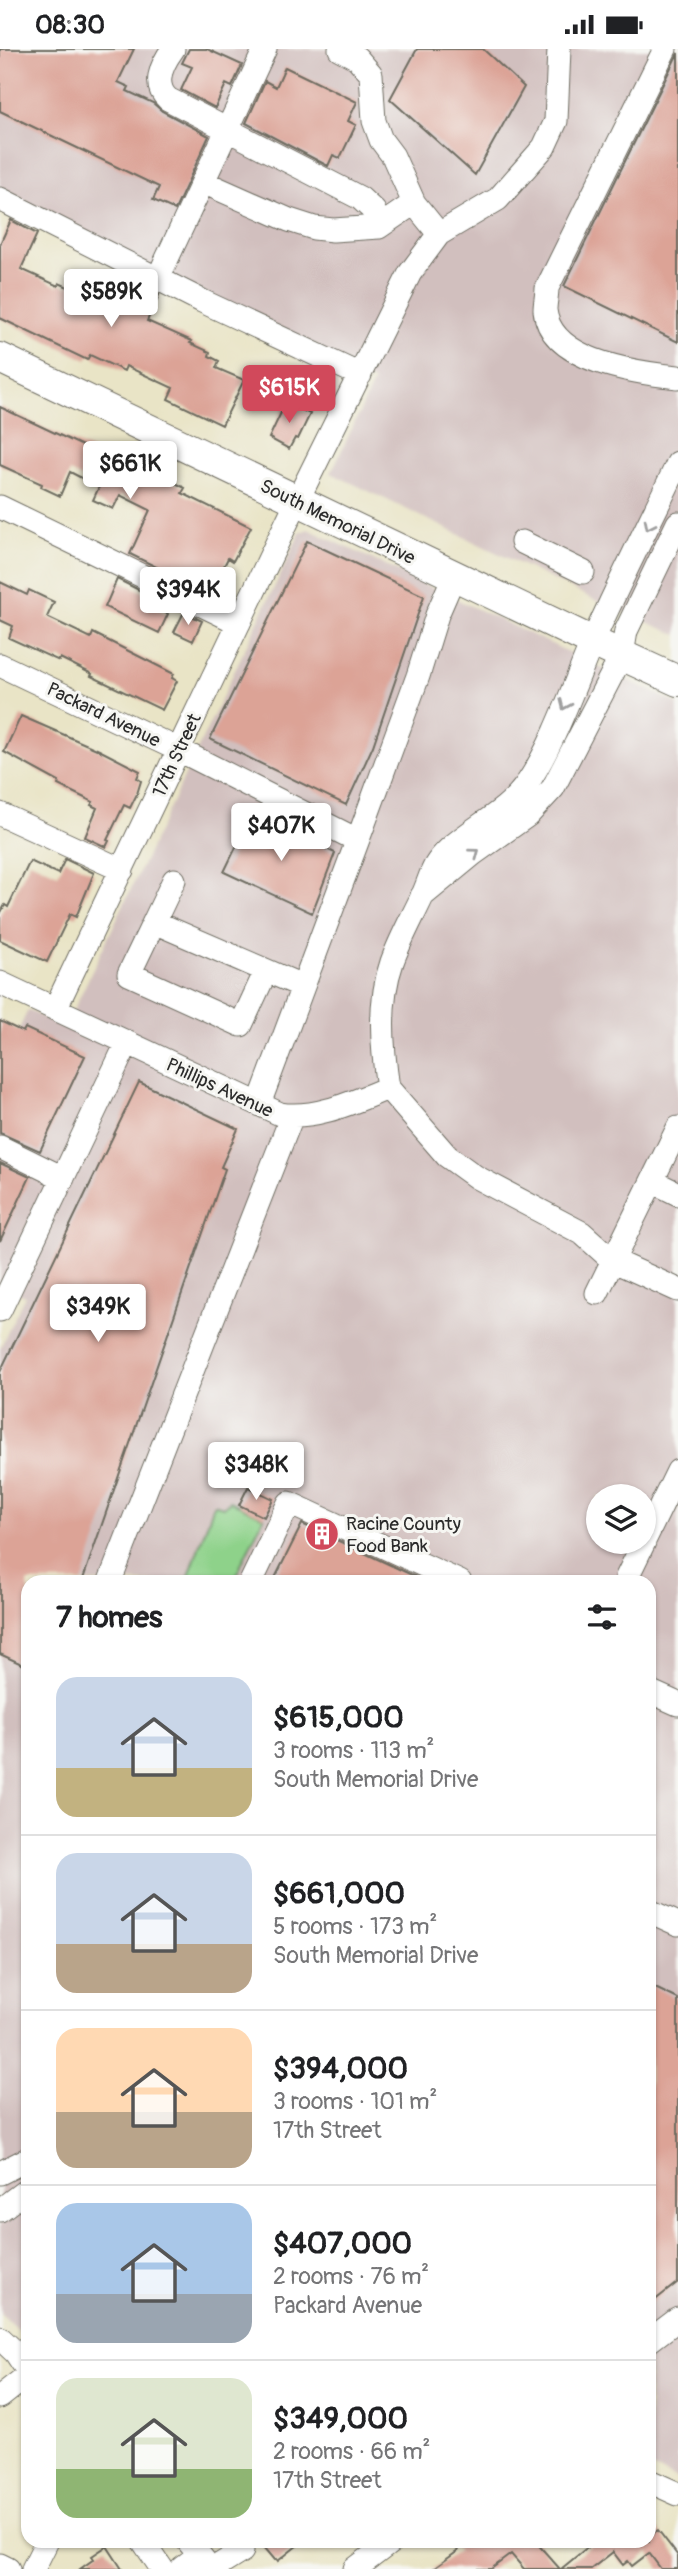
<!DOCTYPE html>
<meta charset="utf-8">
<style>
body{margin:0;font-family:Pangolin,sans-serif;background:#f2f2f2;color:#202124;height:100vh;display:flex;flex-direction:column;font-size:26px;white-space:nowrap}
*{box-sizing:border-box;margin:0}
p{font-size:23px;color:#757577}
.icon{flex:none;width:38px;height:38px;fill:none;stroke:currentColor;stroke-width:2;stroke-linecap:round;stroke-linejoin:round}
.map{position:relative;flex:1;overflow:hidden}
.panel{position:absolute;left:21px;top:1526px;width:635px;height:973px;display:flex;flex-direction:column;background:#fff;border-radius:21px;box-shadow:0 2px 5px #0004}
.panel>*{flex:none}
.fabs{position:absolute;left:586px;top:1435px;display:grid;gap:14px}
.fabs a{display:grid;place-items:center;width:70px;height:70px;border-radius:50%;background:#fff;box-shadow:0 2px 5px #0004;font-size:35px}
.price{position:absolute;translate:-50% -60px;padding:0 16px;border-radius:7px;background:#fff;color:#222;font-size:23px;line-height:46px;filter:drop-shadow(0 2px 4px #0008)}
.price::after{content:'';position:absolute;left:50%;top:42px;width:21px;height:16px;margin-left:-10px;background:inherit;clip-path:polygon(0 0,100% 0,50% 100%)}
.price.on{background:#d1495b;color:#fff}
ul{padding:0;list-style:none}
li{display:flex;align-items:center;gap:21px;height:175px;padding:0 35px}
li+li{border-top:2px solid #e0e0e0}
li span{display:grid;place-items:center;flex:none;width:196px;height:140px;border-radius:21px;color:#555}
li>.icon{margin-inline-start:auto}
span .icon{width:84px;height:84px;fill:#fffc;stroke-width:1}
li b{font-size:30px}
h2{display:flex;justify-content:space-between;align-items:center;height:84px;padding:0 35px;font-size:30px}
.status{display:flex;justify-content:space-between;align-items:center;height:49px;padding:0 35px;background:#fff;direction:ltr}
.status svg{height:19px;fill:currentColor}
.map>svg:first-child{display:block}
.industrial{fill:#d1bfbe;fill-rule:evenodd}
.green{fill:#8ed28a;stroke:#5c7e5a;stroke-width:2}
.building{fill:#dca396}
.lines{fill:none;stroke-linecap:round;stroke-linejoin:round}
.minor-casing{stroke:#6e6c61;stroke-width:25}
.major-casing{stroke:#6e6c61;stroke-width:32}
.minor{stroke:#fff;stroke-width:23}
.major{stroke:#fff;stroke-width:30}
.oneway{stroke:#a0a0a0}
.labels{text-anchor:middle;stroke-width:6;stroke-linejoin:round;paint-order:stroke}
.street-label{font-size:19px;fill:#2b2b2b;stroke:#f6f6f2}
.poi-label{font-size:19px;fill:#2b2b2b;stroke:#f6f6f2;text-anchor:start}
</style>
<div class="status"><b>08:30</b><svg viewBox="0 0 49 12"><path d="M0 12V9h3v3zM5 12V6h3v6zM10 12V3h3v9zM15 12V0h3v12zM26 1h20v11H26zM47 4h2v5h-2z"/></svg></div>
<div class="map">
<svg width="678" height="2520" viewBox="0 0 678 2520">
<rect width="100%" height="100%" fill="#f6f6f2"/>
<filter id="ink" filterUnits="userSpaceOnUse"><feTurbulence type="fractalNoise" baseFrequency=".0143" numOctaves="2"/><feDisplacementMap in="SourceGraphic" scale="14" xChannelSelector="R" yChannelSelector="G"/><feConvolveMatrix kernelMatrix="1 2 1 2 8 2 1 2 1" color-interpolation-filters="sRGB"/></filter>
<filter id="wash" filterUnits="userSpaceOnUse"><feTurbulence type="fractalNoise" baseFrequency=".00686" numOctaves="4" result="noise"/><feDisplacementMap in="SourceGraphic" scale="28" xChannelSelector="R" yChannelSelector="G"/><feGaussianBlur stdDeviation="1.57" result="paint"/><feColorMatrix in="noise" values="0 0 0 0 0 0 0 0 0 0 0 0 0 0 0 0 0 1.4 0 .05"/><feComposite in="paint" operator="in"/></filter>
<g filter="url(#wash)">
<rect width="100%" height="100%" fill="#e9e4c6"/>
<!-- industrial -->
<path class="industrial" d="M0 0H678V586L599 553 331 424 374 333 202 252 0 150Z
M308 480 678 655V2430L649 2418V1533H28V2291L0 2264V1299L25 1247 0 1235V1020L28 961 65 979 300 484ZM598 1447H644V1493H598Z"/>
<!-- green -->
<path class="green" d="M230 1452 264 1468 233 1533H187L214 1455 223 1458Z"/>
<g id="blocks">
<!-- building -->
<path class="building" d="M0 0H134L118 33 129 38 127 42 153 54 162 62 209 87 175 161 153 151 159 138 0 62Z
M189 0H207L242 16 232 38 226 35 215 59 181 41 192 18 182 14Z
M417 0H483L524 38 475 126 390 50Z
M678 4V293L564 237Z
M285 18 357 53 348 72 356 76 340 109 333 106 328 117 246 74 265 32 276 38Z
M11 171 37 185 21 220 58 237 59 234 68 238 73 228 98 240 106 223 121 231 123 228 159 246 147 272 192 292 190 294 210 303 209 307 219 312 216 319 244 331 222 376 168 350 173 339 126 317 124 322 90 306 87 311 0 269V195Z
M286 353 310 365 298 390 295 389 289 400 269 389Z
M0 358 112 411 115 406 166 429 185 439 182 444 251 478 233 512 228 509 213 539 218 541 215 547 130 505 150 461 120 446 113 460 93 451 99 438 70 423 60 447 41 438 42 435 0 416Z
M307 492 424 547 373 697 346 756 210 690Z
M117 530 147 545 143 553 168 565 159 584 105 558Z
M0 533 27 546 29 541 54 553 47 568 91 589 93 584 174 625 172 629 177 632 162 661 91 627 92 625 60 609 59 612 9 589 13 577 0 571Z
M184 563 202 572 193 592 174 583Z
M21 667 99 701 140 722 137 729 141 732 137 745 130 759 124 756 107 791 109 792 106 798 85 788 97 759 91 756 93 753 58 736 59 733 4 703Z
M252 765 335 804 312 864 224 823Z
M65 810 94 824 76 868 70 865 47 913 0 891V865L5 856 8 858 30 812 58 825Z
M0 972 23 983 25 979 85 1007 40 1102 0 1084Z
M139 1033 238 1080 221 1118 225 1120 82 1533H28V1618L0 1605V1323Z
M0 1114 30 1128 0 1192Z
M248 1438 273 1450 264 1468 239 1456Z
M302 1475 427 1533H273Z
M649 1936 678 1950V2233L649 2256Z
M658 2481 678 2507V2520H661L649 2504 632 2517 628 2512 623 2516 613 2503 591 2520H561L595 2492H649V2487Z
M259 2492H303L278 2512 277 2510 275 2511Z
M451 2492H535L560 2520H524L511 2505 491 2520H433L458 2502Z
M107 2497 122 2520H80L94 2510 92 2507Z"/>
</g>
</g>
<g filter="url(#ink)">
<use href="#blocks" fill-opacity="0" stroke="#6e6c61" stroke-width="2"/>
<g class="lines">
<!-- minor casing -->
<g class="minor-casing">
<path id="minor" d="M173 0C162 15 152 36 168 50L360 149 374 162 379 178
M340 0 357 9 371 25 374 72 381 91 393 107 414 154
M665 0 547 239C547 246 545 254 545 261 550 313 638 324 678 328
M203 133 289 171 314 179 333 181 379 178 414 154 439 185
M0 150 202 252 360 326
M158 229 265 0
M0 458 239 574
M522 493 583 523
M0 616 179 701 357 791
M0 765 122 821
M422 847 473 805 528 766 553 739 622 606 626 582 678 474
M154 873 174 831
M266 922 241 976 129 925 154 873 302 937
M0 934 280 1065C316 1071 355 1052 388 1039
M55 960 297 452 410 224 439 185 498 150 544 98 556 72 559 0
M388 1039C382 998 378 953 392 913 400 891 411 871 421 850 432 828 429 819 449 800 474 777 506 764 526 736 552 699 573 639 591 596 618 535 649 475 678 414
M388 1039 447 1107 476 1128 582 1184 612 1211 678 1241
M259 1055 363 777 418 627 437 566 454 527
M0 1098 63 1129
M652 1132 678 1145
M597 1244 678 1079
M0 1261 127 994
M644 1492 678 1422
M627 1528 644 1493
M110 1532 292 1067
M251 1533 289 1454 460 1533
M649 1642 678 1655
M649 1862 678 1875
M0 2124 28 2110
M0 2161 28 2140
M0 2289 16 2304 28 2322
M649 2292 678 2270
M0 2348 28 2326
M649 2432 678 2445
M143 2492 162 2520
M188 2492 211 2520
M0 2516 8 2520
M33 2520 47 2492
M182 2520 199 2507
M213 2520 242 2502 236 2492
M355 2520 392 2492"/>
</g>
<!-- major casing -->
<g class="major-casing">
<path id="major" d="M0 309 593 593 678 632"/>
</g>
<!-- minor -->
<use href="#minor" class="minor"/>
<!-- major -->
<use href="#major" class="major"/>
</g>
<!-- one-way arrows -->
<defs><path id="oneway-chevron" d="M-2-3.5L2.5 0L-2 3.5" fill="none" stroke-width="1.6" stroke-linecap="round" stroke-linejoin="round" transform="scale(1.75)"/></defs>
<g class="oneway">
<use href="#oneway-chevron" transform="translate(649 476) rotate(116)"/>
<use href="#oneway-chevron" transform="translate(565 656) rotate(114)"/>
<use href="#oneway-chevron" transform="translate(475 804) rotate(-37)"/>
</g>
</g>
<!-- icons -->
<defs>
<g id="building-disc" transform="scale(1.75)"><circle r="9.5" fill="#d1495b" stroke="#f6f6f2"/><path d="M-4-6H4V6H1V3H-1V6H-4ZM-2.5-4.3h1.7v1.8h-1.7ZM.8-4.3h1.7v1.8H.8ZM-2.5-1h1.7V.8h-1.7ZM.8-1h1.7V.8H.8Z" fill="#fff"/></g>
</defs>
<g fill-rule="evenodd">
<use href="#building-disc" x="322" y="1485"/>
</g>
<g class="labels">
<!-- street labels -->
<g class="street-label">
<text transform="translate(338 472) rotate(26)" y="7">South Memorial Drive</text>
<text transform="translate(104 665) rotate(26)" y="7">Packard Avenue</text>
<text transform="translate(176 706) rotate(-65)" y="7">17th Street</text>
<text transform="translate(220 1038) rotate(25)" y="7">Phillips Avenue</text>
</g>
<!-- poi labels -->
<g class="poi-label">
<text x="346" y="1481">Racine County<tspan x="346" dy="22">Food Bank</tspan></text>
</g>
</g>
</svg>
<div class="fabs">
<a><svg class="icon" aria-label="layers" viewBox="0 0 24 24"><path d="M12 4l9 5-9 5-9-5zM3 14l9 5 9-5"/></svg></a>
</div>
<b class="price" style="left:111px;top:280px">$589K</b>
<b class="price on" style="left:289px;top:376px">$615K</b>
<b class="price" style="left:130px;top:452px">$661K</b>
<b class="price" style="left:188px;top:578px">$394K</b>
<b class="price" style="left:281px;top:814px">$407K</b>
<b class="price" style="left:98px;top:1295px">$349K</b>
<b class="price" style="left:256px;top:1453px">$348K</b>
<section class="panel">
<h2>7 homes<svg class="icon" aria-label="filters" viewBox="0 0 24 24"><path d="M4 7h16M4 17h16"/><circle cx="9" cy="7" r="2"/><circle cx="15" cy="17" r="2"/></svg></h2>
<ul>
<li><span style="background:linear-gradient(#c9d6e8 65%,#c2b280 0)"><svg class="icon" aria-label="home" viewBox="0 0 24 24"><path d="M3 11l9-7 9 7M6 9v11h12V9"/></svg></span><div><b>$615,000</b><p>3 rooms · 113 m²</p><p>South Memorial Drive</p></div></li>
<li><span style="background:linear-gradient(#c9d6e8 65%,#b9a48a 0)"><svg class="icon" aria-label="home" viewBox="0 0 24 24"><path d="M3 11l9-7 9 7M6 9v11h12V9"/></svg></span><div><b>$661,000</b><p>5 rooms · 173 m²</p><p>South Memorial Drive</p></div></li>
<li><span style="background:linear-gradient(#ffd9b3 60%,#b9a48a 0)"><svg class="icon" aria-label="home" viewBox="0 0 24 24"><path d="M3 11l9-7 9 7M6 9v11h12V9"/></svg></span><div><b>$394,000</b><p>3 rooms · 101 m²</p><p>17th Street</p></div></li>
<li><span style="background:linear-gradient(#a9c7e8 65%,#9aa5b1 0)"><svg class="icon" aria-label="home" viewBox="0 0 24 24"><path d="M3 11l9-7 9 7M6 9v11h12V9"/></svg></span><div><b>$407,000</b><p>2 rooms · 76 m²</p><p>Packard Avenue</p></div></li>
<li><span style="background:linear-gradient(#dfe7d0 65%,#8fb573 0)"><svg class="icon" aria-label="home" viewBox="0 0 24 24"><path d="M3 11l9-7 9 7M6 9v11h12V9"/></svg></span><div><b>$349,000</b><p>2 rooms · 66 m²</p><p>17th Street</p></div></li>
</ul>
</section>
</div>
